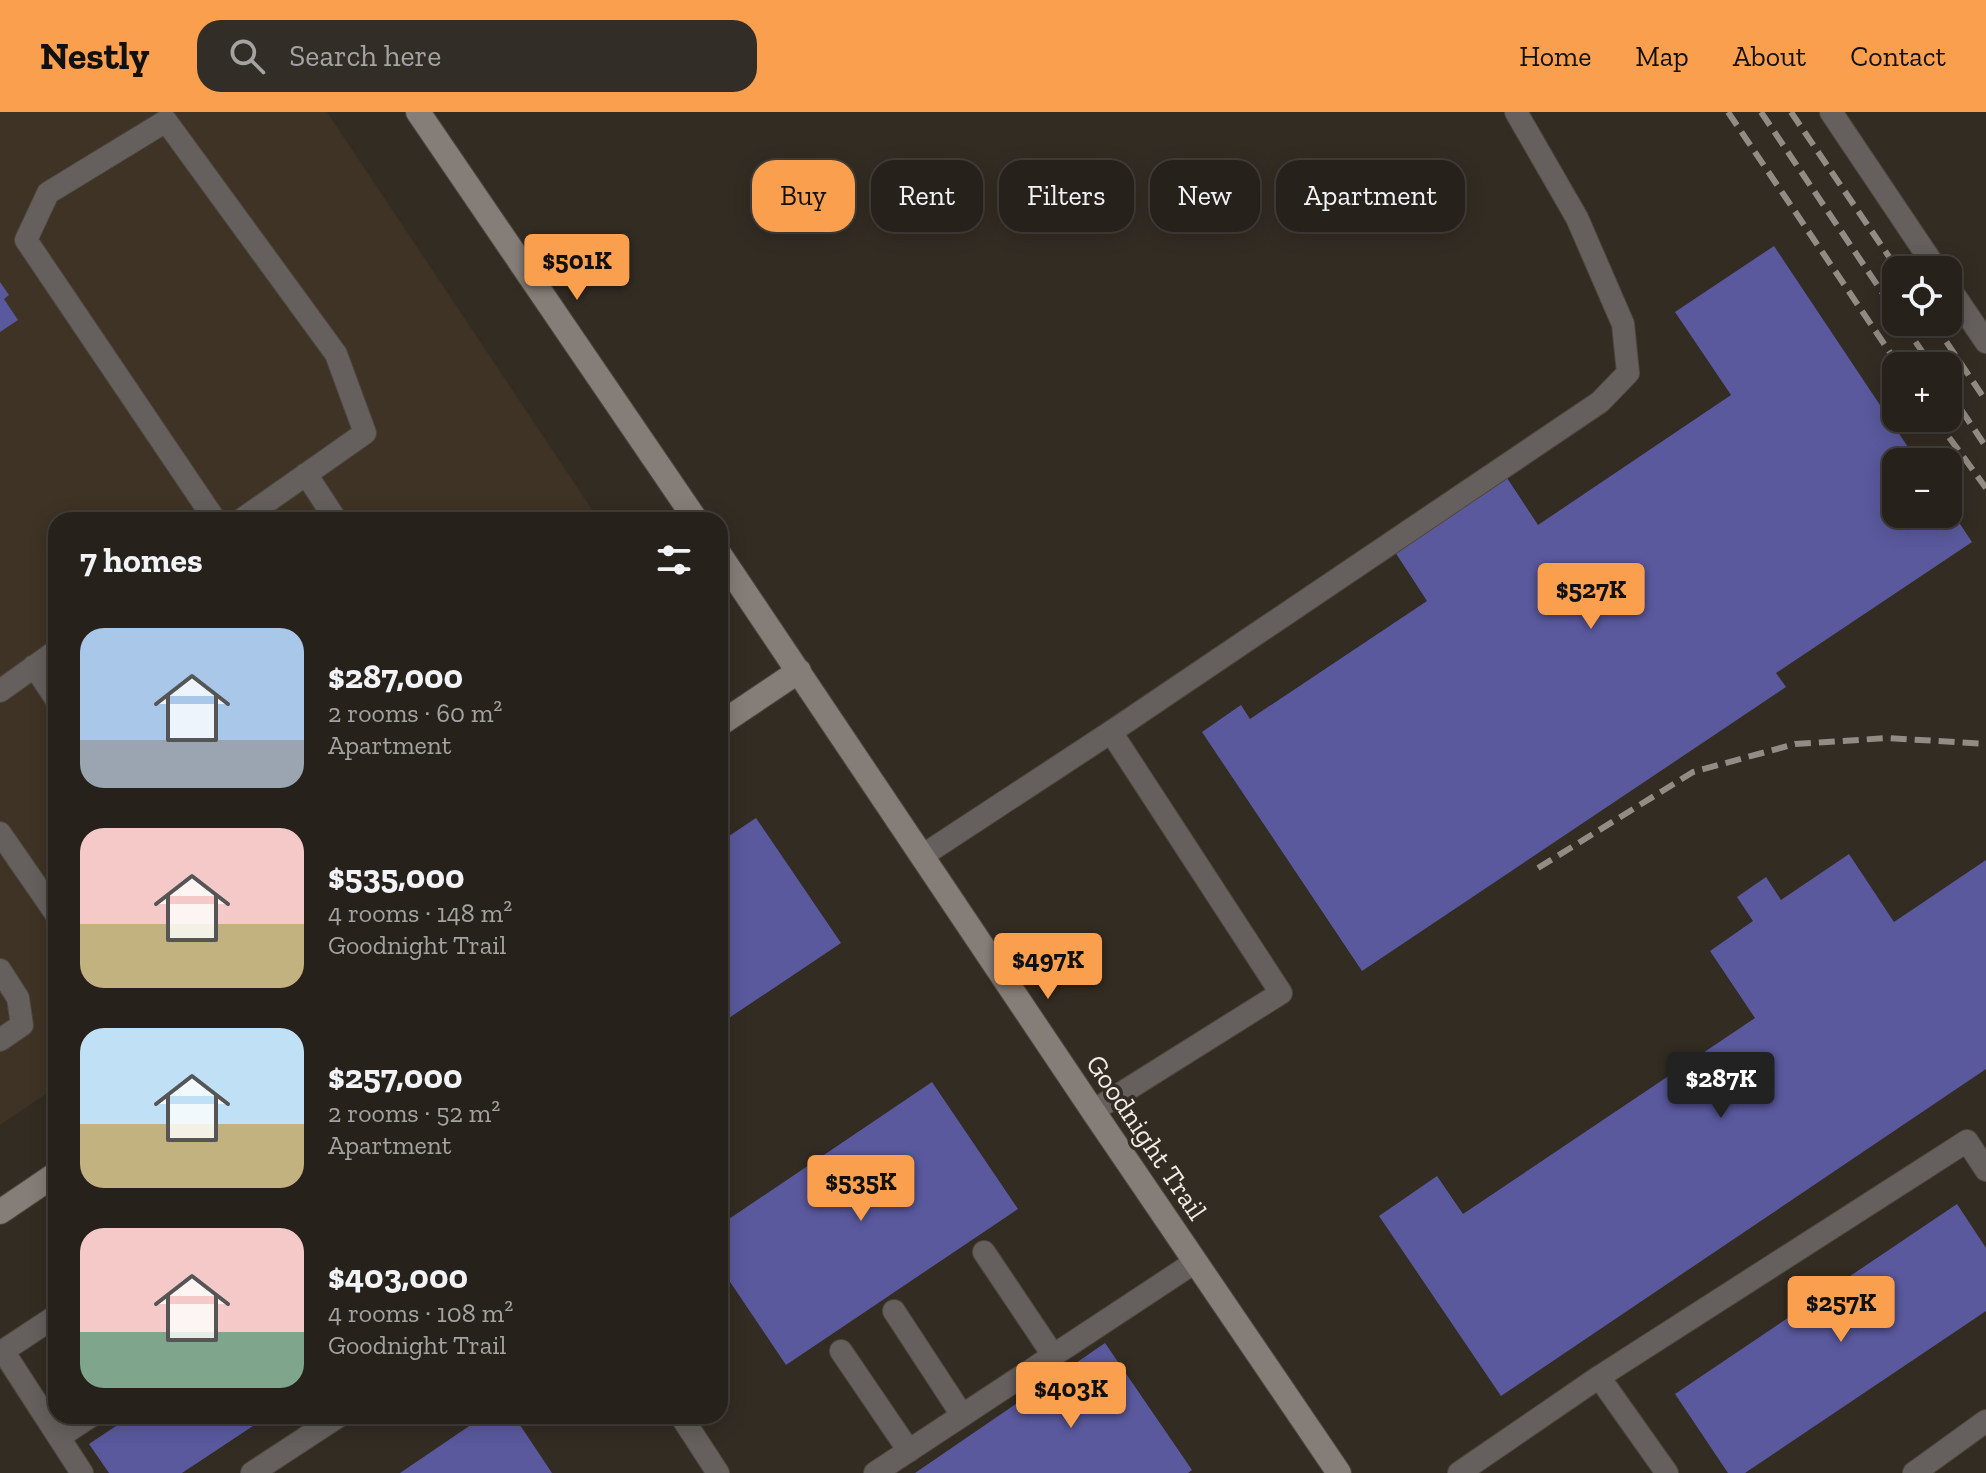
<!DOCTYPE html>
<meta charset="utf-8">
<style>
body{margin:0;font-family:"Zilla Slab",serif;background:#322e27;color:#f1f3f6;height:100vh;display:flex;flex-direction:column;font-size:30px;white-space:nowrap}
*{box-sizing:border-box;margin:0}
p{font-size:26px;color:#a4a3a2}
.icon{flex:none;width:44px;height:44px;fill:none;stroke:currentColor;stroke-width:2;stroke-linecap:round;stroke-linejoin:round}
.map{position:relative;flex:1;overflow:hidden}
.details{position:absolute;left:48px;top:400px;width:680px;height:912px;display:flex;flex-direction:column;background:#26211a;border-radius:24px;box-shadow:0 4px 20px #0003,0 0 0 2px #423e39}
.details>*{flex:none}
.top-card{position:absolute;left:752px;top:48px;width:760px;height:72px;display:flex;gap:16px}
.fabs{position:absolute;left:1882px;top:144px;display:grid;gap:16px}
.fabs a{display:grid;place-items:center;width:80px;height:80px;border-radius:16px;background:#26211a;box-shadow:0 4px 20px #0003,0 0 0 2px #423e39;font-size:40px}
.price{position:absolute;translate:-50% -68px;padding:0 18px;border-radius:8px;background:#fa9f4e;color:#111;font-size:26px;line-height:52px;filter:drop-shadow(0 2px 4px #0008)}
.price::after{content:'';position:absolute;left:50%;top:48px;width:24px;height:18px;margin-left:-12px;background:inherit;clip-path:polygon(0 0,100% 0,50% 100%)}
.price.current{background:#222;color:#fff}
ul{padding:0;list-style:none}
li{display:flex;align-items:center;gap:24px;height:200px;padding:0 32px}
li span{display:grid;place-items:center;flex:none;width:224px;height:160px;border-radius:24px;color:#555}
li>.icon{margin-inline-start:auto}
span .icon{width:96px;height:96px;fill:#fffc;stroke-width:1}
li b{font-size:34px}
h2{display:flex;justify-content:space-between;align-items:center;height:96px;padding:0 32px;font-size:34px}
.chip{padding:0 28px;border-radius:24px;background:#26211a;box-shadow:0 4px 20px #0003,0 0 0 2px #423e39;font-size:28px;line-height:72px}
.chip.current{background:#fa9f4e;color:#111}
header{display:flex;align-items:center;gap:48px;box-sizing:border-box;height:112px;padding:0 40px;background:#fa9f4e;color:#111}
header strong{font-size:38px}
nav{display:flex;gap:44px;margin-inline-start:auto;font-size:28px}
.search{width:560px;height:72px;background:#322e27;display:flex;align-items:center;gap:20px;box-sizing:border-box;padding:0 28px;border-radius:24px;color:#a4a3a2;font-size:30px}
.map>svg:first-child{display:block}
.built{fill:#3e3324}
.building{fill:#5a599e}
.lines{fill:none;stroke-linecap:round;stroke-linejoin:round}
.lane-casing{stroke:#4e473e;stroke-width:24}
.secondary-casing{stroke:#4e473e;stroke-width:26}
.lane{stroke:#65605d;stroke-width:22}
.secondary{stroke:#857d77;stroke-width:24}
.rail{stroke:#928c85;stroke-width:6;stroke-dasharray:16 8;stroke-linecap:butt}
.labels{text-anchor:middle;stroke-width:7;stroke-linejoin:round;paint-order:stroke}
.street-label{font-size:28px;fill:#f1ece6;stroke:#332c23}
</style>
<header>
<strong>Nestly</strong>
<div class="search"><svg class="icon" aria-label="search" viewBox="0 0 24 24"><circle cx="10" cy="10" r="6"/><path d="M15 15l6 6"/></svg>Search here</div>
<nav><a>Home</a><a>Map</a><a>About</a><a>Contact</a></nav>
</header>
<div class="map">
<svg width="1986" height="1361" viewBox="0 0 1986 1361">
<rect width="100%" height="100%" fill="#332c23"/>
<!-- built -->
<path class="built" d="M0 0H327L599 408H56V975L0 1013Z"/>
<!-- building -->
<path class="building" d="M1774 134 1918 350H1896V402H1948V394L1972 430 1776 561 1786 575 1362 859 1202 620 1241 593 1250 607 1427 489 1395 440 1507 366 1538 413 1731 283 1675 200Z
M0 170 9 183 4 187 18 208 0 220Z
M756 706 841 831 720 912V730Z
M1849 742 1894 810 1986 748V957L1501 1284 1379 1104 1437 1064 1463 1102 1755 906 1710 839 1753 809 1737 785 1766 765 1781 788Z
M932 970 1018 1097 786 1253 720 1155V1113Z
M1957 1092 1986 1136V1199L1745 1361H1728L1675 1282Z
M1105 1231 1192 1358 1188 1361H915Z
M131 1304H255L259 1310 182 1361H109L89 1332Z
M484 1304H514L552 1361H400Z"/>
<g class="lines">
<!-- lane casing -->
<g class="lane-casing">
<path id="lane" d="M1831 0 1937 158
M1948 174 1986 230
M306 362 336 408
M215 408 26 128 48 81 166 9 336 242 365 321 241 408
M34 554 56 587
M0 579 56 539
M1111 620 1600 290 1628 261 1623 212 1577 106 1516 0
M0 721 56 802
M922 744 1111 620 1281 881 1093 999
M0 858 18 886 22 913 0 928
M984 1140 1053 1243
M894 1199 962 1303
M56 1204 3 1239 82 1361
M841 1239 909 1339
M1599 1265 1667 1361
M681 1304 718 1361
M59 1325 91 1304
M252 1361 339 1304
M875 1361 1195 1150
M1459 1361 1599 1265 1967 1029 1986 1058
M1914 1361 1986 1309"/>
</g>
<!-- secondary casing -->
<g class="secondary-casing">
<path id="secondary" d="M418 0 696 408
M720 443 1093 999 1339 1361
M720 612 799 559
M0 1100 56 1062"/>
</g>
<!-- lane -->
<use href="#lane" class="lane"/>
<!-- secondary -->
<use href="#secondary" class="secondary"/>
<!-- rail -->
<path class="rail" d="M1728 0 1899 254
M1761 0 1896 201
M1791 0 1898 158
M1902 210 1932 254
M1933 210 1986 289
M1948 278 1986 335
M1935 306 1986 376
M1538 756 1693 660 1795 632 1888 626 1986 632"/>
</g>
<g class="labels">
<!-- street labels -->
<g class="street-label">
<text transform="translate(1147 1025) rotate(56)" y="10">Goodnight Trail</text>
</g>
</g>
</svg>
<div class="fabs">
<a><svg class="icon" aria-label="locate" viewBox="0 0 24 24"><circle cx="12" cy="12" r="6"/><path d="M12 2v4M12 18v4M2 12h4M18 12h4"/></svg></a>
<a>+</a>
<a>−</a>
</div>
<b class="price" style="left:577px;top:190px">$501K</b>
<b class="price" style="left:1591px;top:519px">$527K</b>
<b class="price" style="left:1048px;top:889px">$497K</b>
<b class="price current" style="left:1721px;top:1008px">$287K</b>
<b class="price" style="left:861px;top:1111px">$535K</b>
<b class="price" style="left:1841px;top:1232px">$257K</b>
<b class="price" style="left:1071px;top:1318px">$403K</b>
<div class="top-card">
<a class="chip current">Buy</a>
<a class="chip">Rent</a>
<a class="chip">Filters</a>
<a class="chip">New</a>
<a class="chip">Apartment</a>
</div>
<section class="details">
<h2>7 homes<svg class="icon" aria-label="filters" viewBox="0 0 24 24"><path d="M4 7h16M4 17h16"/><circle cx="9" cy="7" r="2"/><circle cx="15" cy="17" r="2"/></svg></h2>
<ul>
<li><span style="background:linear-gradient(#a9c7e8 70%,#9aa5b1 0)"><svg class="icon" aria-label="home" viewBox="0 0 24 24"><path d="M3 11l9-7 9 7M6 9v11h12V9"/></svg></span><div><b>$287,000</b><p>2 rooms · 60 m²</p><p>Apartment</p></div></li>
<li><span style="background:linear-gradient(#f6c9c9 60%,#c2b280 0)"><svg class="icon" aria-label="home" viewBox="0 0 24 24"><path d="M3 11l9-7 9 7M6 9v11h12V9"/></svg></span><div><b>$535,000</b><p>4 rooms · 148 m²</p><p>Goodnight Trail</p></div></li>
<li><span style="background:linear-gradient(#bfe0f5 60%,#c2b280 0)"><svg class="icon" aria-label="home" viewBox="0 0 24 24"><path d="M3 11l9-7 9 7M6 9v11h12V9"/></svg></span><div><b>$257,000</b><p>2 rooms · 52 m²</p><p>Apartment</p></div></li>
<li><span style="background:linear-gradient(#f6c9c9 65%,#7fa58c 0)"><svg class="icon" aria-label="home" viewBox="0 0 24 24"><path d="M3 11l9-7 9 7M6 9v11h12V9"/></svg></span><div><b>$403,000</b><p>4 rooms · 108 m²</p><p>Goodnight Trail</p></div></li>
</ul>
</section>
</div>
